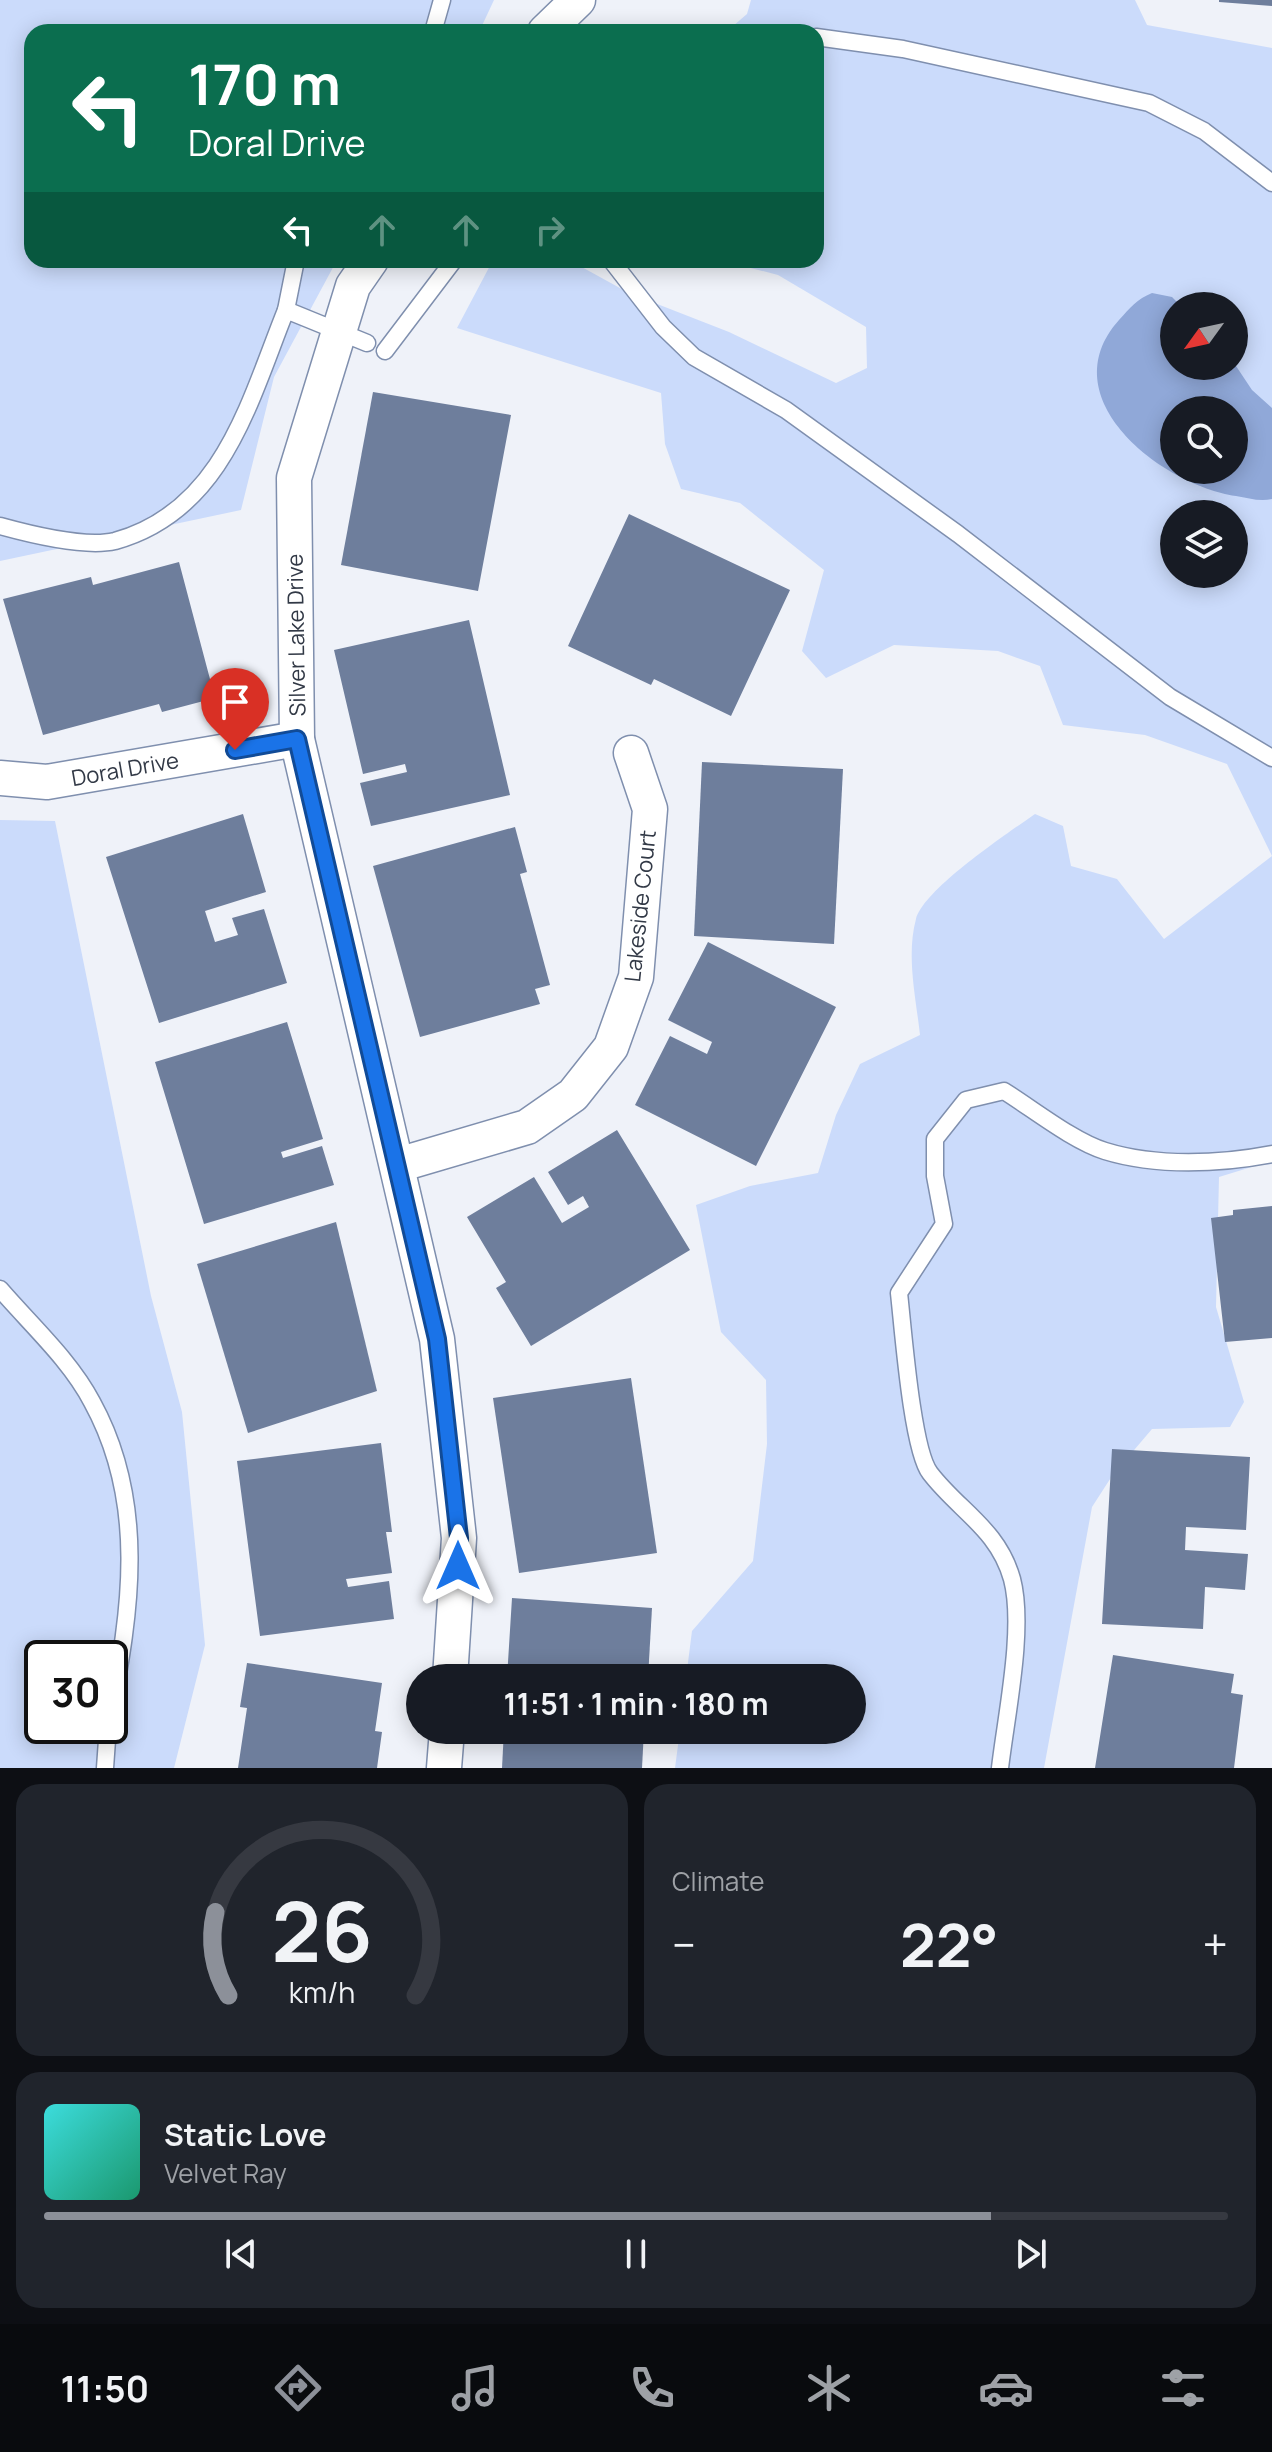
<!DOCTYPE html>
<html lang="en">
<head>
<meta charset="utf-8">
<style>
	body { margin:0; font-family:Manrope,sans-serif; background:#20242c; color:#f1f3f6; height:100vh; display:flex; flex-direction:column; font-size:30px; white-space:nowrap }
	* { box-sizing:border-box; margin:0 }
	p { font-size:26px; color:#9ea1a6 }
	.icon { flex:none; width:44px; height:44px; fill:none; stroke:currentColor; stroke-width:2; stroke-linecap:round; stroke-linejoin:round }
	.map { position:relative; height:1768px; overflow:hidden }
	.panel { display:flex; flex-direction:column; gap:16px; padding:16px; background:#0d0f14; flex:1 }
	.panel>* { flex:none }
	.hud { position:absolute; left:24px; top:24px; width:800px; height:244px; border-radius:24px; box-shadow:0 4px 20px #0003; background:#0b6e4f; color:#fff; overflow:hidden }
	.needle { width:52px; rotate:237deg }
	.fabs { position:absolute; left:1160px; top:292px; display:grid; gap:16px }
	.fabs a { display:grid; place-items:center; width:88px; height:88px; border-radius:50%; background:#171b24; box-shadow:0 4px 20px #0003; font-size:40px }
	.speed { position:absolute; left:24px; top:1640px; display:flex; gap:16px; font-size:40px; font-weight:700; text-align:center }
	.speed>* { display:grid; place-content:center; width:104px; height:104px; border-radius:50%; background:#171b24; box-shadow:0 4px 20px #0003; line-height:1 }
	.speed .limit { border:4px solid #111; border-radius:12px; background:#fff; color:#111 }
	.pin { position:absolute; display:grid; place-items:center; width:68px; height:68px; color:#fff; margin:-82px -34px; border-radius:50% 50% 50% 0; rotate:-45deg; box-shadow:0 0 8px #0007 }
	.pin .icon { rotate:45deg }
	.me { position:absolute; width:88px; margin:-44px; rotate:0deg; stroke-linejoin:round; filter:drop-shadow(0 0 6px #0008) }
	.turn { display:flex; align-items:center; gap:28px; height:168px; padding:0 32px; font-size:36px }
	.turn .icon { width:104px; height:104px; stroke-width:2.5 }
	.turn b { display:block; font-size:56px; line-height:68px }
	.lanes { display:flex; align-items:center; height:76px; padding:0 32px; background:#0003; justify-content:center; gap:40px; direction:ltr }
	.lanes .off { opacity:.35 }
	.big { font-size:60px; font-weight:700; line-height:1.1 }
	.panel .widget { flex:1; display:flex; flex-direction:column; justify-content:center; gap:12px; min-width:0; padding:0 28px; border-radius:24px; background:#20242c }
	.panel .dial { align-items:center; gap:0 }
	.dial svg { height:208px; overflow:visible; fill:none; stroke:#363941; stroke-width:7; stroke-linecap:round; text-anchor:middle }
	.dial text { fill:#f1f3f6; stroke:none }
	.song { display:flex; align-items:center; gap:24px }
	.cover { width:96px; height:96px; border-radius:12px; background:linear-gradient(135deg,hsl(180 70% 55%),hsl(160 70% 35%)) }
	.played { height:8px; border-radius:4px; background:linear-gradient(90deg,#8c9099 80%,#363941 80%) }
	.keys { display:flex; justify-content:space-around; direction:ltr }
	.heat { display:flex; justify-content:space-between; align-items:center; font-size:44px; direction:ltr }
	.panel .tiles { flex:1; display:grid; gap:16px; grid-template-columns:1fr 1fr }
	.widget:last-child { grid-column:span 2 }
	.trip { position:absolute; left:406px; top:1664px; width:460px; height:80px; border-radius:40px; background:#171b24; box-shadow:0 4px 20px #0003; font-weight:700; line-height:80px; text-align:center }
	.tab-bar { display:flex; height:128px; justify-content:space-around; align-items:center; background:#090b0e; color:#9ea1a6 }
	.tab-bar .icon { width:56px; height:56px }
	.tab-bar .on { color:#8c9099 }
	.tab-bar b { font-size:36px; color:#f1f3f6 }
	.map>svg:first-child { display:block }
	.green { fill:#cbdbfb; fill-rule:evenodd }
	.water { fill:#90a8d8; fill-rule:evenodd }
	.building { fill:#6e7e9c }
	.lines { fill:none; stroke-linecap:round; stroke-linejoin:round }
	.service-casing { stroke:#7f8fae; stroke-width:19 }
	.minor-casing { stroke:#7f8fae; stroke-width:37 }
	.service { stroke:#fff; stroke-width:16 }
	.minor { stroke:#fff; stroke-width:34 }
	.route-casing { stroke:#114b97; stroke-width:20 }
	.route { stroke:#1a73e8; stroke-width:14 }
	.labels { text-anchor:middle; stroke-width:8; stroke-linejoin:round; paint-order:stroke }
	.street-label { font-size:22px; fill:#323946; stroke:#fff }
</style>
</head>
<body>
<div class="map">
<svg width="1272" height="1768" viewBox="0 0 1272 1768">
	<rect width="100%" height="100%" fill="#eff2f9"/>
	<!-- green -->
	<g class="green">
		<path d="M0,0h494l-15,32h-447v228h305l-63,117 -33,133 -241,51z"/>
		<path d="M751,0h384l12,25 125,23v1116l-14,1 -39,12 -3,130 28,95 -14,25 -78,2 -40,47 -20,31 -48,261h-369l5,-38h172v-52h-166l6,-47 61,-70 14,-117 -1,-64 -45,-48 -25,-127 54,-19 68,-13 18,-58 24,-51 60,-29c-4,-37 -14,-79 -4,-116 8,-30 92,-86 119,-105l28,12 8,40 46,13 47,60 108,-83 -45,-92 -82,-29 -82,-10 -23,-59 -42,-15 -104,-6 -68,33 -24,-27 22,-81 -84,-67 -59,-14 -16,-45 -4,-51 -204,-65 36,-68h76l60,33 100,39 107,51 31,-15 -1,-41 -88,-52 -58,-15h96v-228h-90l21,-18zM1174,306h60v60h-60zM1174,410h60v60h-60zM1174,514h60v60h-60z"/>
		<path d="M0,820l55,1 96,475 31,116 23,233 -31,123h-174zM42,1658h68v68h-68z"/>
	</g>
	<!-- water -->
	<path class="water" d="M1152,293l20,4 9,9h-7v60h60v-3l18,27 20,18v91c-12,3 -24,-1 -36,-3 -74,-11 -187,-98 -117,-176 11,-12 18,-21 33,-27zM1174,410h60v60h-60z"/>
	<!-- building -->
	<g class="building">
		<path d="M1219,0h53v6l-53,-4z"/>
		<path d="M373,392l138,23 -33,176 -137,-26z"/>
		<path d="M629,514l161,76 -59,126 -77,-37 -3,6 -83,-39z"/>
		<path d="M179,562l36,136 -53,14 -3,-8 -116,31 -40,-136 88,-22 2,8z"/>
		<path d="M469,620l41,175 -139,31 -11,-43 47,-11 -2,-8 -42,10 -29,-124z"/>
		<path d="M702,762l141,7 -9,175 -140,-8z"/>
		<path d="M243,814l23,78 -61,19 10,31 23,-7 -6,-17 32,-9 23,74 -128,40 -53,-166z"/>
		<path d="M515,827l12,45 -7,2 30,111 -15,4 5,15 -120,33 -47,-171z"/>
		<path d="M708,942l128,65 -80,159 -121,-61 35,-69 37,18 5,-12 -44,-22z"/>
		<path d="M287,1022l36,117 -42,13 2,6 39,-12 12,39 -130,39 -49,-162z"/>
		<path d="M617,1130l73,120 -159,96 -35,-58 10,-6 -39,-65 67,-40 28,46 27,-16 -6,-11 -15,9 -20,-33z"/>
		<path d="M1272,1206v132l-47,4 -14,-124 22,-3v-5z"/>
		<path d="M336,1222l41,169 -129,42 -51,-169z"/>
		<path d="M631,1378l26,175 -138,20 -26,-175z"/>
		<path d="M381,1443l11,89h-6l6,41 -46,6 2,8 41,-6 5,38 -134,17 -23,-175z"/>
		<path d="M1112,1449l138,8 -4,73 -60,-3 -1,23 63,4 -3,36 -40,-3 -2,42 -101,-5z"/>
		<path d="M512,1598l140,10 -4,70h-141z"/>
		<path d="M1113,1655l121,19 -3,19 12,2 -9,73h-139z"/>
		<path d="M247,1663l135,20 -7,48 7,1 -5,36h-139l9,-60 -7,-1z"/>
		<path d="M504,1730h140l-2,38h-140z"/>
	</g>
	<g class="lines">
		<!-- service casing -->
		<g class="service-casing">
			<g id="service">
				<path d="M433,32l9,-32"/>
				<path d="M816,37l87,12 246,54 55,28 68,52"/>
				<path d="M611,260l52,67 31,30 92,53 172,124 212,163 102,61"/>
				<path d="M286,310l10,-50"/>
				<path d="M385,351l69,-91"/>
				<path d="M0,526c29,8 85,22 115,15 108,-30 134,-139 171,-231l81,33"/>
				<path d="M0,1289c31,36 70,71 92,113 55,100 39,209 18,314"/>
				<path d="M105,1768l3,-42"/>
				<path d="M1000,1768c6,-52 25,-140 12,-189 -14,-50 -53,-68 -82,-106 -18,-23 -27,-145 -31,-180l45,-69 -9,-48v-37l31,-39 38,-9c29,18 69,50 101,60 52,16 115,13 167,3"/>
			</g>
		</g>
		<!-- minor casing -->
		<g class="minor-casing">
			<g id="minor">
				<path d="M545,32l33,-32"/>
				<path d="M371,260l-18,26 -59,192 3,261 140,600 22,199 -9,140"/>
				<path d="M0,778l47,4 250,-43"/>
				<path d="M398,1165l129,-38 46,-32 38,-48 25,-70 14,-168 -19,-56"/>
				<path d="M444,1768l3,-38"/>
			</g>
		</g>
		<!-- service -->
		<use href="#service" class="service"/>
		<!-- minor -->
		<use href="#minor" class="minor"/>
	</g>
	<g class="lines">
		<!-- route casing -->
		<g class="route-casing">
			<path id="route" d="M235,750l62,-11 140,600 22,199 -1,28"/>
		</g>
		<!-- route -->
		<use href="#route" class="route"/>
	</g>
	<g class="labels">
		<!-- street labels -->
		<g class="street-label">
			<text transform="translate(296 635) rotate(-91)" y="8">Silver Lake Drive</text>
			<text transform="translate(125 769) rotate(-10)" y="8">Doral Drive</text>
			<text transform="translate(640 906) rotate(-84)" y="8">Lakeside Court</text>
		</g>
	</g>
</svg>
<div class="fabs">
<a><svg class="needle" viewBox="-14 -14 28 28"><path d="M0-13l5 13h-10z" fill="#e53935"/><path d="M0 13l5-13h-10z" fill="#9ea1a6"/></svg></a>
<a><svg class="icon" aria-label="search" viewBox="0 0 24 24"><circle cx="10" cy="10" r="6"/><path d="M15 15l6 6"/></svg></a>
<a><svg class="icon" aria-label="layers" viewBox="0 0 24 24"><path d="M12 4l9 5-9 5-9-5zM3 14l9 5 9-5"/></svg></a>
</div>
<div class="speed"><div class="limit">30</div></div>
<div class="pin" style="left:235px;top:750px;background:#d93025"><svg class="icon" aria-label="arrive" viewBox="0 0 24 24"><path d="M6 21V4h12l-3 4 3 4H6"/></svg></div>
<svg class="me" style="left:458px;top:1566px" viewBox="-20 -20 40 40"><path d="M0-17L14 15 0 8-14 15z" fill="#1a73e8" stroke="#fff" stroke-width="4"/></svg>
<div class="trip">11:51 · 1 min · 180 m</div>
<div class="hud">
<div class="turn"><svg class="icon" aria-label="left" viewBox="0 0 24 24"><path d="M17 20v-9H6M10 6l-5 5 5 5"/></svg><div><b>170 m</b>Doral Drive</div></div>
<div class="lanes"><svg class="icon" aria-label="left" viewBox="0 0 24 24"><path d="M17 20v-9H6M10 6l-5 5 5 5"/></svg><svg class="icon off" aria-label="ahead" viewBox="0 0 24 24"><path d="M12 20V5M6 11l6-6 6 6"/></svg><svg class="icon off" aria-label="ahead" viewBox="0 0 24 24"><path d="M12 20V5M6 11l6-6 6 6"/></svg><svg class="icon off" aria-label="right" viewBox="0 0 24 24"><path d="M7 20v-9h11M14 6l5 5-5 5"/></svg></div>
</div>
</div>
<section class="panel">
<div class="tiles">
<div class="widget dial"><svg viewBox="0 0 100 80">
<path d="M14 69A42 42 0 1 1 86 69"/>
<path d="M14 69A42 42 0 0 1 9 37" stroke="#8c9099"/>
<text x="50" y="56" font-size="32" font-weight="700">26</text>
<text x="50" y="72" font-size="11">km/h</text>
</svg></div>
<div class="widget"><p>Climate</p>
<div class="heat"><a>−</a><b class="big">22°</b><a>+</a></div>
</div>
<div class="widget">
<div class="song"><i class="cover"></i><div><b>Static Love</b><p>Velvet Ray</p></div></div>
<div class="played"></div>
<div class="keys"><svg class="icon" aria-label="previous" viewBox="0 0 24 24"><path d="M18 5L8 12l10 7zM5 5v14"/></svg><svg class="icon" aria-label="pause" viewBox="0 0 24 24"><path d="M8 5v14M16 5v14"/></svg><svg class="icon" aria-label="next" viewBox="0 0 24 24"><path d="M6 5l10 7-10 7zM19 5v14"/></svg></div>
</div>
</div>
</section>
<nav class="tab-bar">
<b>11:50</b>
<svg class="icon on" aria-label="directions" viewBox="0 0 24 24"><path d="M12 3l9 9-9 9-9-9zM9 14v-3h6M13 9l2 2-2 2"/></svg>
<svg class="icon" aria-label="music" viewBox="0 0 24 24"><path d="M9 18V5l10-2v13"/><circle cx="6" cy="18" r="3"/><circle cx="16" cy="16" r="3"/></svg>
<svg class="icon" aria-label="phone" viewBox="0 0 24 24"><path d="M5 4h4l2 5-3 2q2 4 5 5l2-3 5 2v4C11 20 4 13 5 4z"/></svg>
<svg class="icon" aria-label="climate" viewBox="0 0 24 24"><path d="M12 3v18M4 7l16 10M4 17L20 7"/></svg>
<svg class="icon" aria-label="car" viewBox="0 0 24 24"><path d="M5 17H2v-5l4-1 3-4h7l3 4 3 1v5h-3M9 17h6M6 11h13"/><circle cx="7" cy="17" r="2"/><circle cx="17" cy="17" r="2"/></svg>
<svg class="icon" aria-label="filters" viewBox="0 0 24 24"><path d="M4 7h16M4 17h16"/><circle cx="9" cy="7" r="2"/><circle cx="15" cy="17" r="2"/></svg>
</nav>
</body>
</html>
